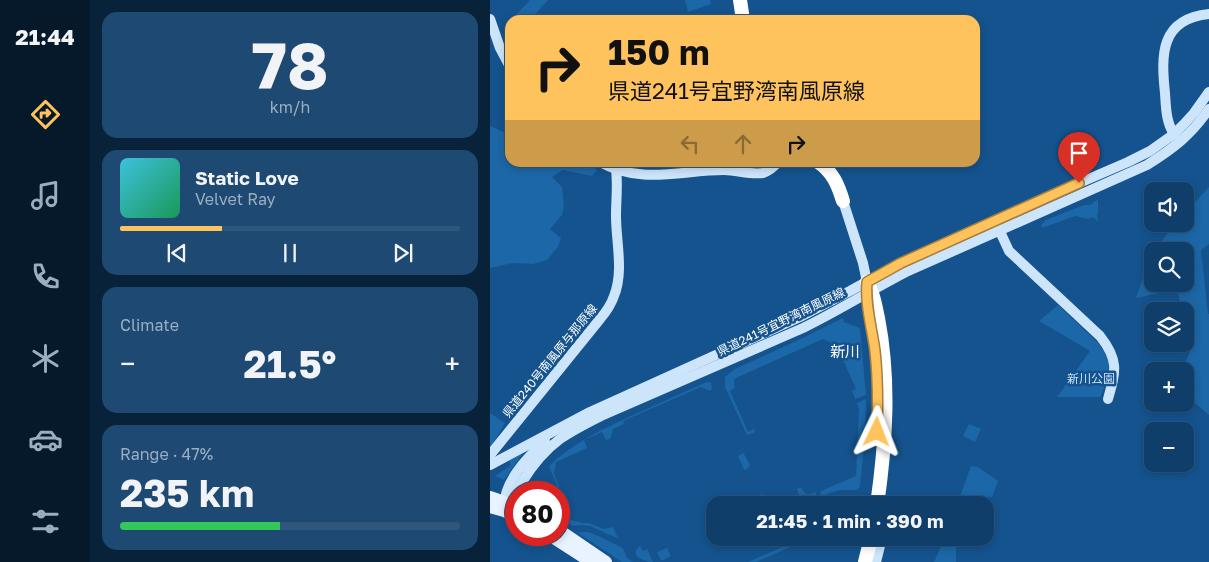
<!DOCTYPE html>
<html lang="en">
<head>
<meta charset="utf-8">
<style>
	body { margin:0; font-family:"Golos Text","Noto Sans JP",sans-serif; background:#1d4972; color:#f1f3f6; height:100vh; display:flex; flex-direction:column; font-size:19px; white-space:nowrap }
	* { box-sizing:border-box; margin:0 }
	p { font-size:16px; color:#9baec1 }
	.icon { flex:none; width:28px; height:28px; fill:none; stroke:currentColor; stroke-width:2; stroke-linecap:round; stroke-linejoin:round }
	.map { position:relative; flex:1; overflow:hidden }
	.sheet { display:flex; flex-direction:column; gap:12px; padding:12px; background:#08223a; width:400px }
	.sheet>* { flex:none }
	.guide { position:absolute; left:15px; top:15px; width:475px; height:152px; border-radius:15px; box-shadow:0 2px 8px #0003,0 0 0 1px #2f577e; background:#ffc35e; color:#111; overflow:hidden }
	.fabs { position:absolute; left:654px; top:182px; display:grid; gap:10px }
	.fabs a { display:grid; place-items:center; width:50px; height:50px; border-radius:10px; background:#0f3e6a; box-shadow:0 2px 8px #0003,0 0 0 1px #2f577e; font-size:25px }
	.speed { position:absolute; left:15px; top:481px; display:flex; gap:10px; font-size:25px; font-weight:700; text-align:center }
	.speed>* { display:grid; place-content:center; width:65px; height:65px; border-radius:50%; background:#0f3e6a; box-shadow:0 2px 8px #0003,0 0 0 1px #2f577e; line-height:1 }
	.speed .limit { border:8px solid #d22; background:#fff; color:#111 }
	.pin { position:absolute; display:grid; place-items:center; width:42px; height:42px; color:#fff; margin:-51px -21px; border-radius:50% 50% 50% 0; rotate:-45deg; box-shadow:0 0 5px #0007 }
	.pin .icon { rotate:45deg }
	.me { position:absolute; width:55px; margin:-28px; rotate:2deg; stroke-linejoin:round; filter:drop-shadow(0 0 4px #0008) }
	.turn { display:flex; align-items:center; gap:18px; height:105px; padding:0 20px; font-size:22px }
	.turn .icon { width:65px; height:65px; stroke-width:2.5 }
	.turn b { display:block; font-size:35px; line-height:42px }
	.lanes { display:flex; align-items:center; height:48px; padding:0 20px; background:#0003; justify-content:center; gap:25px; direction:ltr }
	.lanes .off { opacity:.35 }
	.big { font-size:38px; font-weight:700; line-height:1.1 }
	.sheet .card { flex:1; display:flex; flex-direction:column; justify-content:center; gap:8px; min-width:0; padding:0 18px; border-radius:15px; background:#1d4972 }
	.sheet .dial { align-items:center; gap:0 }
	.dial b { font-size:65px; line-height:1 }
	.song { display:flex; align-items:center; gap:15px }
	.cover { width:60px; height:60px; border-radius:8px; background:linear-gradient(135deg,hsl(190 70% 55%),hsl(150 70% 35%)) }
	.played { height:5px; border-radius:2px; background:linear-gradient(90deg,#ffc35e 30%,#2f577e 30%) }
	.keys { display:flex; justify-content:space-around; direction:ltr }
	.heat { display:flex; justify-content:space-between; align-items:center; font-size:28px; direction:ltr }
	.charge { height:8px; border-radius:4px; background:linear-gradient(90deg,#34c759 47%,#2f577e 0) }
	.trip { position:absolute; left:216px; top:496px; width:288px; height:50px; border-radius:15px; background:#0f3e6a; box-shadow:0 2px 8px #0003,0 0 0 1px #2f577e; font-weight:700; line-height:50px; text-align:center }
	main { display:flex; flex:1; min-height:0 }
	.tab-bar { display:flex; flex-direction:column; width:90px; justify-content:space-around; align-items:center; background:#06192a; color:#9baec1 }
	.tab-bar .icon { width:35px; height:35px }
	.tab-bar .active { color:#ffc35e }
	.tab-bar b { font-size:22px; color:#f1f3f6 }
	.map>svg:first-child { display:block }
	.green { fill:#1c67a7 }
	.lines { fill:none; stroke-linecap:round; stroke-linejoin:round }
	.secondary { stroke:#cde5fb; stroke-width:10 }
	.primary { stroke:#e8f3ff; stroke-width:12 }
	.highway { stroke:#fff; stroke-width:14 }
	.route-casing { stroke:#a67f3d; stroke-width:12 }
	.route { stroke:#ffc35e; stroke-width:9 }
	.labels { text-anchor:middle; stroke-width:5; stroke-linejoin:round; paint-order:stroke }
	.street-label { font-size:12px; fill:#fff; stroke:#14538e }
	.park-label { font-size:12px; fill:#c5e2fc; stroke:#14538e }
	.quarter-label { font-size:15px; fill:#fff; stroke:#14538e }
</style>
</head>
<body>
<main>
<nav class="tab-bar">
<b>21:44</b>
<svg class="icon active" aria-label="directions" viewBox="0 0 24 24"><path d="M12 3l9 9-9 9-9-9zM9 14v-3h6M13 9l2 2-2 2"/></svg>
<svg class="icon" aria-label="music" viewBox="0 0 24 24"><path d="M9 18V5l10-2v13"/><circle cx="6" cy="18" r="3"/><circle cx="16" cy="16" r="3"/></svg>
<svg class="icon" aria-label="phone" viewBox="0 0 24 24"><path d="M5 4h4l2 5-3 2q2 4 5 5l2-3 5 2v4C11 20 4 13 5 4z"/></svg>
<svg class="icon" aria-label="climate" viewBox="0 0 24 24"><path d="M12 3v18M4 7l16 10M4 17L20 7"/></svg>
<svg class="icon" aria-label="car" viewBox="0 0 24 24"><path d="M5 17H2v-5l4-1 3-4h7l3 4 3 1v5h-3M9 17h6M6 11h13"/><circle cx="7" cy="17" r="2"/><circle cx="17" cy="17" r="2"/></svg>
<svg class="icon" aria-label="filters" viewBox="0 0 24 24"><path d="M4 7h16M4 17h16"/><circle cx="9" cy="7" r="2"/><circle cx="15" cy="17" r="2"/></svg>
</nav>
<section class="sheet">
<div class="card dial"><b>78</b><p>km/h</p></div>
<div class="card">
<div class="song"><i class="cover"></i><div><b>Static Love</b><p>Velvet Ray</p></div></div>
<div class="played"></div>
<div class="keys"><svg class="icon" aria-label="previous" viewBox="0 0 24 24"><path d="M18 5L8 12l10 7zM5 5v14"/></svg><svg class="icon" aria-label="pause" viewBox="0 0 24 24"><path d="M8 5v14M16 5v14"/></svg><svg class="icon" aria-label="next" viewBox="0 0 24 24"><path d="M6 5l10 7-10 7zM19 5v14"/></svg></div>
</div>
<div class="card"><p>Climate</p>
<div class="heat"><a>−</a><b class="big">21.5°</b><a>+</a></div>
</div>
<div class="card"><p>Range · 47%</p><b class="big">235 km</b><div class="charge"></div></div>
</section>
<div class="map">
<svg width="719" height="562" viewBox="0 0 719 562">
	<rect width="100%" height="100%" fill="#14538e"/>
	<!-- green -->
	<g class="green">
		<path d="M40,0h18l-18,20h-15l-2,-2z"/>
		<path d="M195,0h25l1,4 -23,8z"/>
		<path d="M0,126l20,9v27l77,1 10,7 -5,6 -29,-6 -11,7 10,10 2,19 -2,9 -12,14 11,9 -3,9 -11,13 -14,4 -21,-1 -22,5z"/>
		<path d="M719,187v57l-8,6 7,64h1v101l-24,-21v-23h-4l9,-19 -5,-24v-17h-3l-5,-22 -41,9 14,-41 2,-4v31h33v-33h-31l21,-27h10v-11z"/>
		<path d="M608,200v13l-1,1 1,8 -5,-5 -5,2 -13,-3 -30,11h-4l1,-3 4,-4 38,-15h6l4,-3z"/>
		<path d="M568,305l39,37 7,9 4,10 1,13 -4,12 -5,11h-43l33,-46 -51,-30z"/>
		<path d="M353,318l1,4 16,6 6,67 -11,4 -3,-8 4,-2 -20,-45 -5,1 -1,-3 -7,-3 -85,38 -4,3v4l1,4 -5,3 18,41 6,-3 1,2 -2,2 -6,2 -22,-48v-10l10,-8 72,-33z"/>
		<path d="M217,382l4,1 1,6 -2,2 -9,-4 -78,34 1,3 -11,5 -3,10 -4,1 -4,-8 -18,8 3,8 -31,14 -2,12 6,15 -7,3h-8l12,-7 -8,-19c26,-25 58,-39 91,-54 22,-10 44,-20 67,-30z"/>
		<path d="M376,399l-1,40 -5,46 -1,3 -3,2h-17l-17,6 -2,-3 1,-2 35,-15 3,-67 -2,-6z"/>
		<path d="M0,413l15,10 -15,26z"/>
		<path d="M479,424l12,5 -6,13 -12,-6z"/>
		<path d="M33,453l-19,27 -9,-4 16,-11 -3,-6z"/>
		<path d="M253,453l1,1 6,11 -2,3 -4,2 -6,-14z"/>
		<path d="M481,466l7,1 20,14 -6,16 -20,1 -4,7h-11z"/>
		<path d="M310,487c7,7 4,10 15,5l3,6 -13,6 -3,-1 -5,-13v-1z"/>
		<path d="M272,494l4,3 4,8h-7l-6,-2 -3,-6z"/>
		<path d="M69,507l4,9 3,-1 2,4 14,4h6l16,6 9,-2 5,11h-1l-27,-12 -7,-1 -10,1 -14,-8z"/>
		<path d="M91,532h7l6,2 29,14 4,10 6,4h-11l-44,-29z"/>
		<path d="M313,538h8l-55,24h-8z"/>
		<path d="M455,538h16l-5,9v15h-22z"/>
		<path d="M150,546l3,5 4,-2 6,13c-9,0 -25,-7 -13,-16z"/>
		<path d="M177,548l4,8 -10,5 -4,-9z"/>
	</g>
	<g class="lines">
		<!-- secondary -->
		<g class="secondary">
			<path d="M0,19l10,29 10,19"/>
			<path d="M684,134c-8,-12 -8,-26 -9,-41 -4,-38 -5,-74 44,-79"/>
			<path d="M110,162c40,23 82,8 124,8 13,0 26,5 39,3 6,-2 11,-6 15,-11"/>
			<path d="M353,201l20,62 4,19"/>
			<path d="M507,225l12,26 91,85c19,24 16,35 8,63"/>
			<path d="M0,455l110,-136c6,-7 11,-14 14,-23 10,-25 2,-54 2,-80 0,-16 2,-31 0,-46"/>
			<path d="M0,465l100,-53 210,-95 50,-26 51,-28 162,-73 65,-28 22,-11 24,-17 10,-10 10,-11 15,-21"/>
			<path d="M380,500l16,5"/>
			<path d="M14,507c0,-26 23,-49 41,-66"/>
			<path d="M16,509c7,-8 10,-18 16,-27 10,-16 23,-32 38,-43 13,-9 27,-16 41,-23l202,-88c35,-17 68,-38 103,-56l241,-107c27,-17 44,-30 62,-56"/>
			<path d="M386,562l6,-24"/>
		</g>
		<!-- primary -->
		<g class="primary">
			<path d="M0,497l26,9"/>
			<path d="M0,507l14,4 12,6"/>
			<path d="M69,530l47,32"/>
			<path d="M59,535l42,27"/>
		</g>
		<!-- highway -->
		<g class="highway">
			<path d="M250,0l3,20"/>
			<path d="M328,162c15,10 20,23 25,39"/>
			<path d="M377,282c7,11 8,23 11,36 12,62 8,125 -1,187"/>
			<path d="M375,562l6,-24"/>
		</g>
	</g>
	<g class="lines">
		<!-- route casing -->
		<g class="route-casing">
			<path id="route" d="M387,432c1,-27 1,-54 -2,-81 -3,-23 -10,-46 -8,-69l34,-19 178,-80"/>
		</g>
		<!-- route -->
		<use href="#route" class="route"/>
	</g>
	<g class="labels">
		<!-- street labels -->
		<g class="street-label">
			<text transform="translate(291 322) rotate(-26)" y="4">県道241号宜野湾南風原線</text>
			<text transform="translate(60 361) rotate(-51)" y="4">県道240号南風原与那原線</text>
		</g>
		<!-- park labels -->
		<g class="park-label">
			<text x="601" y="383">新川公園</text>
		</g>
		<!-- quarter labels -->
		<g class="quarter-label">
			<text x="355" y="357">新川</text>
		</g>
	</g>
</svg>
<div class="fabs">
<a><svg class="icon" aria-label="sound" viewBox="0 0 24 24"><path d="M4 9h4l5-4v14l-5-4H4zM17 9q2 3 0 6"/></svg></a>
<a><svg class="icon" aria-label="search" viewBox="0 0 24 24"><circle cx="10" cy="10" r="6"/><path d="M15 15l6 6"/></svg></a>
<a><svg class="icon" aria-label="layers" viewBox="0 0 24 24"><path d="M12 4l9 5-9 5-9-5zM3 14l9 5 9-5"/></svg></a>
<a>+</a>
<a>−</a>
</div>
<div class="speed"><div class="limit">80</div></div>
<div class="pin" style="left:589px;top:183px;background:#d93025"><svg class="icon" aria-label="arrive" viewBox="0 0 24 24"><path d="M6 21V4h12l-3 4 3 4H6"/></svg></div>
<svg class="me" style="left:387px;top:432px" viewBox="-20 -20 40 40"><path d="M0-17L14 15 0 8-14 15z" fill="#ffc35e" stroke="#fff" stroke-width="4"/></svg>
<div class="trip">21:45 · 1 min · 390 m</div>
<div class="guide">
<div class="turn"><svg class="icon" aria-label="right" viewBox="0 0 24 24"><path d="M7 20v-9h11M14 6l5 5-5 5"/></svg><div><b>150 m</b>県道241号宜野湾南風原線</div></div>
<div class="lanes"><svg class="icon off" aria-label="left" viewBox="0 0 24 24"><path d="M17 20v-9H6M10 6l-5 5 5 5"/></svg><svg class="icon off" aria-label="ahead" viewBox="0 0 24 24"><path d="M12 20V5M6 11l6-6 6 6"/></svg><svg class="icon" aria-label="right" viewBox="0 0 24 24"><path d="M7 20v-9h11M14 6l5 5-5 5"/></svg></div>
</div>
</div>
</main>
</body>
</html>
